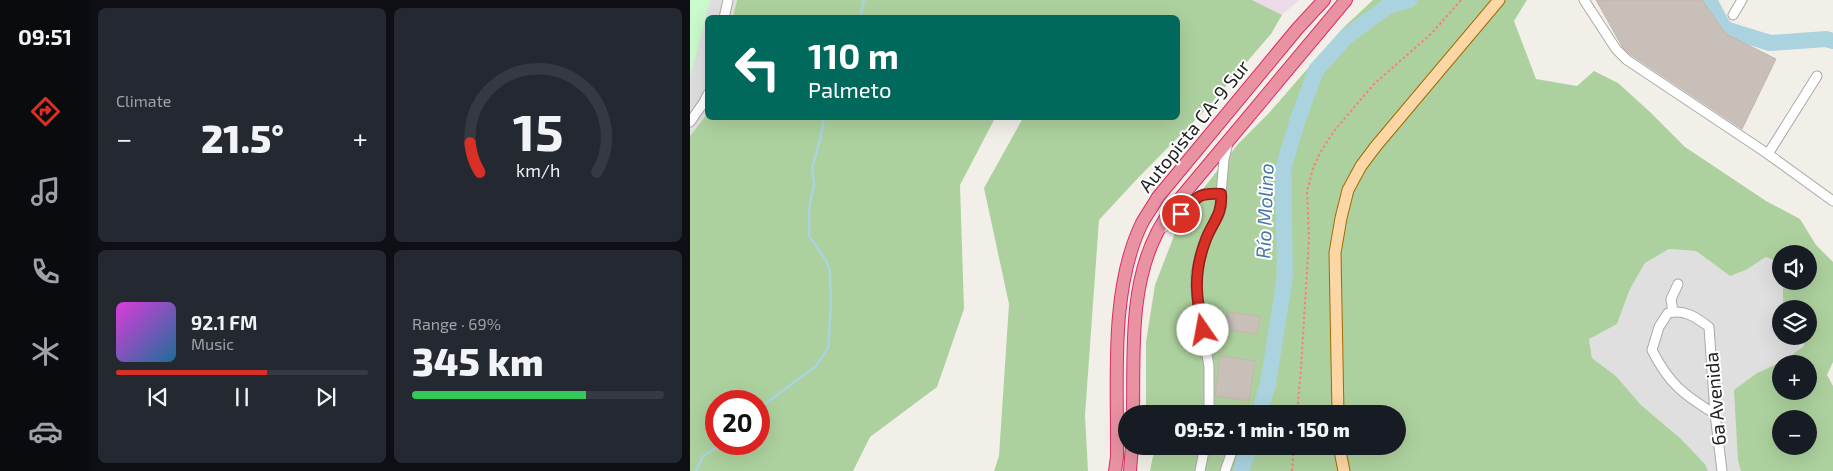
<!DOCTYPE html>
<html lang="en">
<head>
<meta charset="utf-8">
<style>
	body { margin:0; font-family:"Exo 2",sans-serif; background:#242831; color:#f1f3f6; height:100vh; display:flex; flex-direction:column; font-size:19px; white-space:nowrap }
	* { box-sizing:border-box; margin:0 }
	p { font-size:16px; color:#9ea1a6 }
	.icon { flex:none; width:28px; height:28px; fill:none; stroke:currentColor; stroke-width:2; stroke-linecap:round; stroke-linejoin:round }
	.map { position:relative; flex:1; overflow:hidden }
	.drawer { display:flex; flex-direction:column; gap:8px; padding:8px; background:#0d0f14; width:600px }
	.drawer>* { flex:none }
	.banner { position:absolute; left:15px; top:15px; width:475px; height:105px; border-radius:8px; box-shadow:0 5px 20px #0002; background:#00695c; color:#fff; overflow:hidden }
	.fabs { position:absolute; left:1082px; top:245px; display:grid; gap:10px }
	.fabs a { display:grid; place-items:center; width:45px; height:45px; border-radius:50%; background:#171b24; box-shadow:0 5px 20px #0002; font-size:25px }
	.speed { position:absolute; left:15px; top:390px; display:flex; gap:10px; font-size:25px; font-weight:700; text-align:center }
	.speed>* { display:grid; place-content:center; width:65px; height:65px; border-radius:50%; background:#171b24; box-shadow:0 5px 20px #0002; line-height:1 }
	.speed .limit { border:8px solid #d22; background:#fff; color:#111 }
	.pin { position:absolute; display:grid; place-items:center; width:42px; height:42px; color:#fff; margin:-21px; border:2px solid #fff; border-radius:50%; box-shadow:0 1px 5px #0007 }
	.me { position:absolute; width:55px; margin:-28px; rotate:348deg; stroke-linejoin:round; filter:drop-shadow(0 0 4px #0008) }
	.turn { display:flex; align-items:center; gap:18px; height:105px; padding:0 20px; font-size:22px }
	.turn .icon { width:65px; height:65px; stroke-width:2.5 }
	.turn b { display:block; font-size:35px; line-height:42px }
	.big { font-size:38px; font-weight:800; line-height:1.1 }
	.drawer .tile { flex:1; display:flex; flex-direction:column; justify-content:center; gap:8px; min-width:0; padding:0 18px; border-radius:8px; background:#242831 }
	.drawer .dial { align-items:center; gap:0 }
	.dial svg { height:130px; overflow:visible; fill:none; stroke:#363941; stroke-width:7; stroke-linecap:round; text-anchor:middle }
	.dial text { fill:#f1f3f6; stroke:none }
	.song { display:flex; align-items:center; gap:15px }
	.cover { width:60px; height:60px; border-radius:8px; background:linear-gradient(135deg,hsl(300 70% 55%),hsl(200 70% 35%)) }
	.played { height:5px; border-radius:2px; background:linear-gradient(90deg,#d93025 60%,#363941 60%) }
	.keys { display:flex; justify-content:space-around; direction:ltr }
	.heat { display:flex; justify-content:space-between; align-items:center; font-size:28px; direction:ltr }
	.charge { height:8px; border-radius:4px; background:linear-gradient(90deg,#34c759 69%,#363941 0) }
	.drawer .tiles { flex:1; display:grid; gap:8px; grid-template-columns:repeat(2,1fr) }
	.trip { position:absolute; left:428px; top:405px; width:288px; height:50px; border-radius:25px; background:#171b24; box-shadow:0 5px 20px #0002; font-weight:800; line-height:50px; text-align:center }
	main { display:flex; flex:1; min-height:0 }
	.menu { display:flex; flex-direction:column; width:90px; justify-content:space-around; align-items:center; background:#090b0e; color:#9ea1a6 }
	.menu .icon { width:35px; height:35px }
	.menu .current { color:#d93025 }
	.menu b { font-size:22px; color:#f1f3f6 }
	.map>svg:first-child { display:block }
	.residential { fill:#e0dfdf }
	.industrial { fill:#ebdbe8 }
	.forest { fill:#add19e; fill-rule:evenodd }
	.park { fill:#c8facc }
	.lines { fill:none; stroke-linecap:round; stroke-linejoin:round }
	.stream { stroke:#aad3df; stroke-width:2.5 }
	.river { stroke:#aad3df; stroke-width:16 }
	.building { fill:#c7bfb8; stroke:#c4b6ab }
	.minor-casing { stroke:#a9a9a9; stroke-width:11 }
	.major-casing { stroke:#a06b00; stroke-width:13 }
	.highway-casing { stroke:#dc2a67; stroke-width:14 }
	.path { stroke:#fa8072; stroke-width:2; stroke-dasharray:2.5 2.5; stroke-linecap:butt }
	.minor { stroke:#fff; stroke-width:9 }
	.major { stroke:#fcd6a4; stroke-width:11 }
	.highway { stroke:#e892a2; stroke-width:12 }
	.route-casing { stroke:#8d1f18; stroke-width:12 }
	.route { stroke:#d93025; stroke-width:9 }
	.labels { text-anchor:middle; stroke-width:4; stroke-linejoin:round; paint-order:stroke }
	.street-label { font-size:19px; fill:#222; stroke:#fff }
	.water-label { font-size:20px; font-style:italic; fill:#4a7aab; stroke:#fff }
</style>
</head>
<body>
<main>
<nav class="menu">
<b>09:51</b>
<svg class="icon current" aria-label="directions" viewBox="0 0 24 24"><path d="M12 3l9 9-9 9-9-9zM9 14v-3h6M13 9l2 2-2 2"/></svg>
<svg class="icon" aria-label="music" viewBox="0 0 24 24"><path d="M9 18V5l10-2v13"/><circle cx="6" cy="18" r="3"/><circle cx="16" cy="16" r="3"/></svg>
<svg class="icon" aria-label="phone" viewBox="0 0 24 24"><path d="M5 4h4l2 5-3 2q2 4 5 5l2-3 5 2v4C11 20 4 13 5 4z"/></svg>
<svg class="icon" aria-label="climate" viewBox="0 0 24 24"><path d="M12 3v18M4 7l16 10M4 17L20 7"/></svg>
<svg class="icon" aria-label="car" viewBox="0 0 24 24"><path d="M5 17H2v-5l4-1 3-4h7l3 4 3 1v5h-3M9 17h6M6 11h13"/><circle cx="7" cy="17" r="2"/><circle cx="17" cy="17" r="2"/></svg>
</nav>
<section class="drawer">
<div class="tiles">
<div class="tile"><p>Climate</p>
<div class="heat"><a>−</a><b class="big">21.5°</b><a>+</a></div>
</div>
<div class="tile dial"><svg viewBox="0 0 100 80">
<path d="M14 69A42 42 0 1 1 86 69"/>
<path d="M14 69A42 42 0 0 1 8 51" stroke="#d93025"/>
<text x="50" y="56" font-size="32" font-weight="700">15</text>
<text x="50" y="72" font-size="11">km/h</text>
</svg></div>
<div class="tile">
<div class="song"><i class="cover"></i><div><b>92.1 FM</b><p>Music</p></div></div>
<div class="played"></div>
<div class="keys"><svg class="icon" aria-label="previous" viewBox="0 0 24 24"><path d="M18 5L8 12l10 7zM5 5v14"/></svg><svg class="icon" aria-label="pause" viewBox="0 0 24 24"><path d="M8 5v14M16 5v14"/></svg><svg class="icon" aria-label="next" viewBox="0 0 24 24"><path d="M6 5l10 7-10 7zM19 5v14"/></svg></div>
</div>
<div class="tile"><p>Range · 69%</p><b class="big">345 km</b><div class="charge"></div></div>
</div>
</section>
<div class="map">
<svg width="1143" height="471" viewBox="0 0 1143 471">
	<rect width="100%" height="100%" fill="#f2efe9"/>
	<!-- residential -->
	<g class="residential">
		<path d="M0,0h47l-4,17 -25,1 -1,96 -17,22z"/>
		<path d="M979,249l27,2 34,25 16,-6 20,-13 11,4 6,27v17l4,4h-6v27h23v10l-21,15 -26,12 -19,88 3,10h-33l-3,-7 -25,-26 -39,-33 -25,-29 -24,-18 -3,-20 28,-14 13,-35 15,-26z"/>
	</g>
	<!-- industrial -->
	<path class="industrial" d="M562,0h47l-17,15z"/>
	<!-- forest -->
	<g class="forest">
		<path d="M47,0h515l30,15 -11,19 -65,75 -69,70 -38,41 -14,195 3,56h-94l5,-15 10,-152 -25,-116 39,-70h155v-100l-445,-1z"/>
		<path d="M683,0h154l-13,21 22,58 41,7 17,-15 24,12 32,29 35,35 81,54 34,18 16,26 17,17v100l-6,13 6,11v85h-92l-3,-10 -4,-71 23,-17 26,-12 21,-15v-10h5v-27h-22l-4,-4v-17l-7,-27 -10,-4 -20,13 -16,6 -34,-25 -27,-2 -24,14 -15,26 -13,35 -28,15 3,19 24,18 25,29 39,33 25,26 3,7h-558l5,-25h241v-32h-249l-1,-8v-64l9,-57 22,-57 29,-43 32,-41 30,-30 75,-86zM1091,254h28v27h-28zM1091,364h28v27h-28zM1091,419h28v27h-28z"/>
		<path d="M17,114l1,4h287l-35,67 4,124 -27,78 -67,50 -17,34h-163v-335zM26,401h43v43h-43z"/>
	</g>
	<!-- park -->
	<path class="park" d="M0,0h20l-20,78z"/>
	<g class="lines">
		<!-- stream -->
		<g class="stream">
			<path d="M170,18l4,-18"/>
			<path d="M69,423l3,-17 54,-40 12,-18 3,-40 -1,-37 -4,-11 -17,-24v-26l5,-27 -2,-15 8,-28 4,-22"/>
			<path d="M6,471l7,-15 20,-12"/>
		</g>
		<!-- river -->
		<g class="river">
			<path d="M1019,0l14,26 5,4 42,13 56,-4 7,2"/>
			<path d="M569,414l9,-30 17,-108 -2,-107 14,-47 19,-52 31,-34 41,-30 21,-6"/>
			<path d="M551,471l8,-25"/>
		</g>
	</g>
	<!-- building -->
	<g class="building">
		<path d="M906,0h106l24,34 50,25 -34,70 -111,-74 -8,-7z"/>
		<path d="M538,312l32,4 -3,18 -31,-4z"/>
		<path d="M530,356l35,5 -6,40 -34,-5z"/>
	</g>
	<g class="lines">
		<!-- minor casing -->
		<g class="minor-casing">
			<g id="minor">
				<path d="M894,0l32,49 11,11 141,94 65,47"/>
				<path d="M1043,15l9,-15"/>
				<path d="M34,18l4,-18"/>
				<path d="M0,122l14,-20 4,-8"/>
				<path d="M1078,154l49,-78"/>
				<path d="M531,195l3,-36 4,-16"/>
				<path d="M471,229l12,-8 25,-24 8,-4 15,2 1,9 -2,9 -16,30 -8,30v20l13,73v48"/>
				<path d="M983,312l-2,-13 7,-15"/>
				<path d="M1025,414c-31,-19 -46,-30 -63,-64l7,-23 9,-14c16,-4 28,4 41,14l6,87 7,57"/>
				<path d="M510,471l5,-25"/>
				<path d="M535,471l9,-25"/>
			</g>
		</g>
		<!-- major casing -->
		<g class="major-casing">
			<g id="major">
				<path d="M648,414l-3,-161 6,-35 7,-28 13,-24 15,-20 123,-146"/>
				<path d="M649,446l5,25"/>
			</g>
		</g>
		<!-- highway casing -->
		<g class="highway-casing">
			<g id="highway">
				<path d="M443,414c1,-60 -4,-127 24,-181 4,-9 11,-18 16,-26l173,-207"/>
				<path d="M425,471l2,-14c1,-73 -8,-167 25,-234 5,-9 11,-17 16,-26l140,-169 26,-28"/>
				<path d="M440,471l2,-25"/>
			</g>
		</g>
		<!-- path -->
		<g class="path">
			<path d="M607,414l4,-45 8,-131 -2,-46 6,-24 7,-15 14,-22 40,-47 58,-51 29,-33"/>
			<path d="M602,471l2,-25"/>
		</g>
		<!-- minor -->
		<use href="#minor" class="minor"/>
		<!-- major -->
		<use href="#major" class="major"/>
		<!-- highway -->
		<use href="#highway" class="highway"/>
	</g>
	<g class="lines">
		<!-- route casing -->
		<g class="route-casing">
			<path id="route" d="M491,214c15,-16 17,-22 40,-20 2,22 -10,29 -16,48 -12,32 -9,56 -2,88"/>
		</g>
		<!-- route -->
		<use href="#route" class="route"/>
	</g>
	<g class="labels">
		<!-- street labels -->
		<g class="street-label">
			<text transform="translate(504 126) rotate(-51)" y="7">Autopista CA-9 Sur</text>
			<text transform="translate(1025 399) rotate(-95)" y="7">6a Avenida</text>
		</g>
		<!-- water labels -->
		<g class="water-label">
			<text transform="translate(575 211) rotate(-88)" y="7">Río Molino</text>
		</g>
	</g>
</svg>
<div class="fabs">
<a><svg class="icon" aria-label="sound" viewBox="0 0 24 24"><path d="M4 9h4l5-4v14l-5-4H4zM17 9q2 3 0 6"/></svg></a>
<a><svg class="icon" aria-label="layers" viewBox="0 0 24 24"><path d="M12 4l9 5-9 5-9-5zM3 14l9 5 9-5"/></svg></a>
<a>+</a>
<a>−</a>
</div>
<div class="speed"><div class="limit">20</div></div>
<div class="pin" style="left:491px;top:214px;background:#d93025"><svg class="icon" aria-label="arrive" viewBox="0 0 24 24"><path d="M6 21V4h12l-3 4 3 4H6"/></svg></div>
<svg class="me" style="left:513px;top:330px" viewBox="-20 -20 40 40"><circle r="19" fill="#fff"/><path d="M0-13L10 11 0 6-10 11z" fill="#d93025"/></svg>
<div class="trip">09:52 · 1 min · 150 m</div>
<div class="banner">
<div class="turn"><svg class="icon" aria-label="left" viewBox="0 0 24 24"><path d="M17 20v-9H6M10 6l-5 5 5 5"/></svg><div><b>110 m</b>Palmeto</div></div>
</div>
</div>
</main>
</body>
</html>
